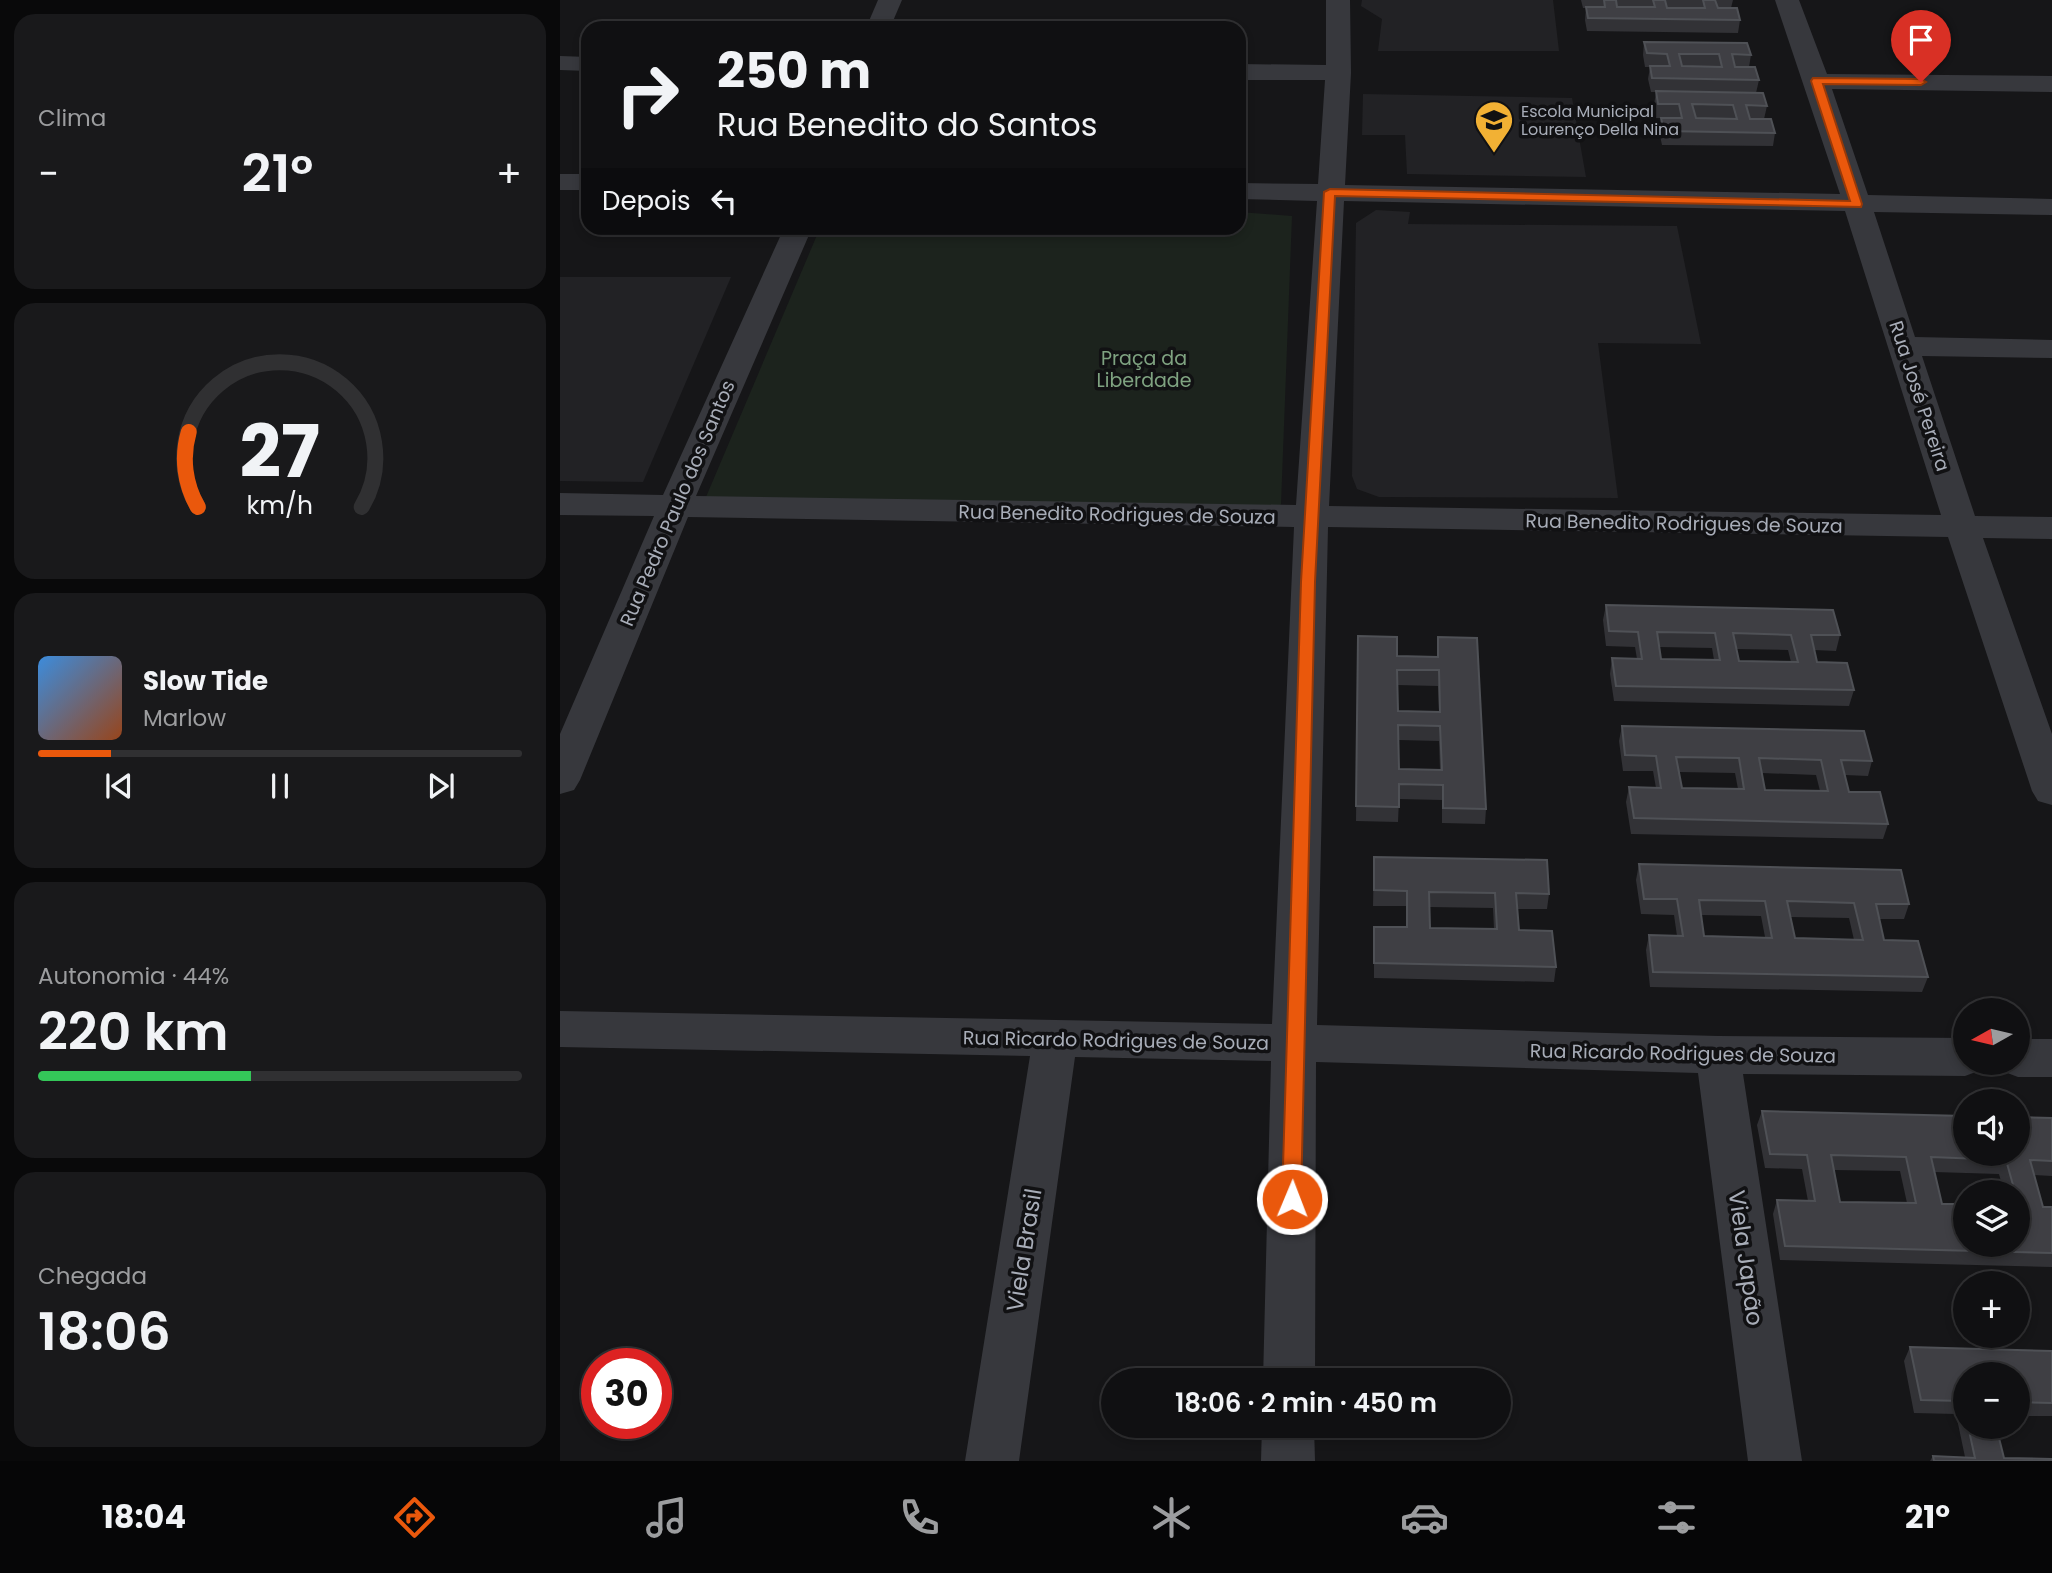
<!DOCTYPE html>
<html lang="pt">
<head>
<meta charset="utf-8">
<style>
	body { margin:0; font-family:Poppins,sans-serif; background:#19191b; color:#f1f3f6; height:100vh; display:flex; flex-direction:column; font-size:26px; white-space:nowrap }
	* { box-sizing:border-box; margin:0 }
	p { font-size:23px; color:#9c9d9f }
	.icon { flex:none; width:38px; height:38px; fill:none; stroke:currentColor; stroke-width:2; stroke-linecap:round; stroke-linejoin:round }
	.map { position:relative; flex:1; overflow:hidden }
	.sheet { display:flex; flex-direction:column; gap:14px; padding:14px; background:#09090a; width:560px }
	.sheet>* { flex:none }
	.top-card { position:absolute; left:21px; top:21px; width:665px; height:214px; border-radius:21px; box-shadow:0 4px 10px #0003,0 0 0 2px #303032; background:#101012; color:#f1f3f6; overflow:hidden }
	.needle { width:46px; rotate:262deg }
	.tools { position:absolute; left:1393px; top:998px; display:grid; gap:14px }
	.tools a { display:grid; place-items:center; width:77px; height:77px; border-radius:50%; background:#101012; box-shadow:0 4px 10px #0003,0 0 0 2px #303032; font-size:35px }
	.speed { position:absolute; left:21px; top:1348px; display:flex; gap:14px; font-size:35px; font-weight:700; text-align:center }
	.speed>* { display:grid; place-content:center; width:91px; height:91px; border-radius:50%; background:#101012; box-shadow:0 4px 10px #0003,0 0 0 2px #303032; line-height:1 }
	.speed .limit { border:10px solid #d22; background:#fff; color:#111 }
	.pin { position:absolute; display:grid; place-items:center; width:60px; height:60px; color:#fff; margin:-72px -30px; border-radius:50% 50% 50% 0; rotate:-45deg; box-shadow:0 0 7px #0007 }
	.pin .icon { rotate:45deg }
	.me { position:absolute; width:77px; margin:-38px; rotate:1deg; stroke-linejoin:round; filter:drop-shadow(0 0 5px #0008) }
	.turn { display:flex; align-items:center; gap:24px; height:147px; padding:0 21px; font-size:32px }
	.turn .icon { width:91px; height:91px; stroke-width:2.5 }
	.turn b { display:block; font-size:49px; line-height:60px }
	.then { display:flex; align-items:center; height:66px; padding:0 21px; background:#0003; gap:14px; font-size:26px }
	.big { font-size:52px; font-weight:600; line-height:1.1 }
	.sheet .card { flex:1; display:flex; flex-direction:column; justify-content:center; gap:10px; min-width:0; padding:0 24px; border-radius:21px; background:#19191b }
	.sheet .dial { align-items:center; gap:0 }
	.dial svg { height:182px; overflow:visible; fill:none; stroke:#303032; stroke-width:7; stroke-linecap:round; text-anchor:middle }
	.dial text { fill:#f1f3f6; stroke:none }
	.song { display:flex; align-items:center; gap:21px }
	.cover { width:84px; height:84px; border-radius:10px; background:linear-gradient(135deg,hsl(210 70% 55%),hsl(20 70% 35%)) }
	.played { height:7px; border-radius:4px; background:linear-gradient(90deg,#ea580c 15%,#303032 15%) }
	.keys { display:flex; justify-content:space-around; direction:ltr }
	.heat { display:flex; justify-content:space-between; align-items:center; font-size:38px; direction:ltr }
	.charge { height:10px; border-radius:5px; background:linear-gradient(90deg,#34c759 44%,#303032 0) }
	.trip { position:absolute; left:541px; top:1368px; width:410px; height:70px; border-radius:35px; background:#101012; box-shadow:0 4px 10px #0003,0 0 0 2px #303032; font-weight:600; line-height:70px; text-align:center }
	.tabs { display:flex; height:112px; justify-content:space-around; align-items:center; background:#060607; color:#9c9d9f }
	.tabs .icon { width:49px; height:49px }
	.tabs .active { color:#ea580c }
	.tabs b { font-size:32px; color:#f1f3f6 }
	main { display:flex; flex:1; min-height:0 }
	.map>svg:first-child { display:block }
	.built { fill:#222225 }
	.green { fill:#1c231d }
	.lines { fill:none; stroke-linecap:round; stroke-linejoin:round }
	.minor { fill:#37383d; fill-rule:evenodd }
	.wall { fill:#323236; fill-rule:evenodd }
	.building { fill:#3f3f44; stroke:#4f5156; stroke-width:2; fill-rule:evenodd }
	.route { fill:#ea580c; stroke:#983908; stroke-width:2 }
	.labels { text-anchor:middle; stroke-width:7; stroke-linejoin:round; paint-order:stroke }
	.far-poi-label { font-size:16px; fill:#a8adb8; stroke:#111113; text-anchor:start }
	.park-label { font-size:19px; fill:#7fa381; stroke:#111113 }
	.street-label { font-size:19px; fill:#a8adb8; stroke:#111113 }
	.near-street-label { font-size:23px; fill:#a8adb8; stroke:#111113 }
</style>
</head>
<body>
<main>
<section class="sheet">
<div class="card"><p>Clima</p>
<div class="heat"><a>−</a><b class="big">21°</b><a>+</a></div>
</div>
<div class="card dial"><svg viewBox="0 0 100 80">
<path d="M14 69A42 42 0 1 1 86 69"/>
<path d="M14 69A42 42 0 0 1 10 36" stroke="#ea580c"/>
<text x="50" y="56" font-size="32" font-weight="700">27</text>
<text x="50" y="72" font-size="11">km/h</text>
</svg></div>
<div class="card">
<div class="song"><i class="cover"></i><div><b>Slow Tide</b><p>Marlow</p></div></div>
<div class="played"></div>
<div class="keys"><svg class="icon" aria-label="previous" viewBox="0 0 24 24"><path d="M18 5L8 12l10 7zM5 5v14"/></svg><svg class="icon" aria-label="pause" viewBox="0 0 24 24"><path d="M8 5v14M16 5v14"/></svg><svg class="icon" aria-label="next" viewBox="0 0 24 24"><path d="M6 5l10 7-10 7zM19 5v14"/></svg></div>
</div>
<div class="card"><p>Autonomia · 44%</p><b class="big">220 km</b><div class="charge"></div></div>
<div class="card"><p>Chegada</p><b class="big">18:06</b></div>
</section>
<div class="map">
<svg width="1492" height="1461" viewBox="0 0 1492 1461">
	<rect width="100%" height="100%" fill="#161618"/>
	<!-- built -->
	<g class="built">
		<path d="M802,0h191l6,51h-181l4,-32 -21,-13z"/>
		<path d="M803,94l209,4 14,79 -179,-3 -2,-39h-43z"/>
		<path d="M816,210l34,2 -2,12 269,2 24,118 -103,-1 20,155 -239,-1 -22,-8 -5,-13 4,-253z"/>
		<path d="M0,277h171l-88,205 -83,-1z"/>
	</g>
	<!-- green -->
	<path class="green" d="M679,212l53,4 -11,288 -6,8 -569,-15 114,-269h419z"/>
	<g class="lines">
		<!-- minor -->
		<g class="minor">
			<path d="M318,0h24l-12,28h-24z"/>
			<path d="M766,0h24l1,73 -6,112 495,9 -65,-194h24l28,74 225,2v16l-220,-3 36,106 184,4v16l-178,-3 41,125 137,3v18l-130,-2 53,160 77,1v22l-69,-1 69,196v71l-14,-4 -6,-10 -84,-254 -620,-10 -11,498 401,11 247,2v24h20l-4,8 -16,6 -222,-2 59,387h-54l-50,-388 -382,-11 -1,319h-52l8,-320 -196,-4 -56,404h-54l65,-405 -470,-9v-36l712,13 22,-497 -606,-10 -108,263 -6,10 -14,4v-60l94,-218 -94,-1v-22l103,2 121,-267h28l-116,268 600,9 21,-304 -78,-2v-16l79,1 7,-104h-86v-16l87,1zM784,201l501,10 96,304 -612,-9z"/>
			<path d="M0,56l28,1v14l-28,-1z"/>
			<rect x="0" y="174" width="28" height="16"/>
			<path d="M1458,1039h34v38h-34l-16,-6 -4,-9h20z"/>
			<path d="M702,1426h52l1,35h-54z"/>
		</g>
	</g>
	<!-- wall -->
	<g class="wall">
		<path d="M1021,0h152l-2,8 9,12 -2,13 -151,-2 -2,-11 1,-12h-3z"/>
		<path d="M1084,42l107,13 -2,12 10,13 -3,13 11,13 -3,13 11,14 -2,13 -111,-1 -3,-14 2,-13h-5l-2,-13 2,-13h-5l-3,-13 2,-12h-5l-2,-12z"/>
		<path d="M1046,605l234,30 -4,16 -22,-1 3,12 37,28 -5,16 -235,-5 -4,-27 2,-16 25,1 -2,-12 -29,-1 -3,-26zM1099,647l53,1 2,12 -53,-1zM1176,649l52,1 3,12 -52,-1z"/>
		<path d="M798,636l39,20 40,1 1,-20 48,172 -1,15 -43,-1v-23l-43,-1 -1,23 -42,-1zM837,685l41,1 1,26 -41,-1zM839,740l40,1 1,29 -41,-1z"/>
		<path d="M1062,726l250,35 -4,15 -23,-1 4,17 39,32 -5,15 -252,-5 -5,-32 3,-15 27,1 -3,-17h-30l-4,-30zM1119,772l56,1 3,16 -56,-1zM1202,773l54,2 4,16 -55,-1z"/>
		<path d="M814,857l175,37 -2,15h-30l2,21 37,37 -2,15 -180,-4v-51h32v-21h-33zM869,907l64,1 1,21 -64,-1z"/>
		<path d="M1079,864l270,40 -5,15h-25l5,21 44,37 -6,15 -272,-5 -4,-37 3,-15 28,1 -3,-21 -33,-1 -5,-34zM1141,915l60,1 4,21 -61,-1zM1230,917l59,1 5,22 -59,-2z"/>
		<path d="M1202,1111l290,7v58l-18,-1 9,32h9v60l-272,-7 -7,-46 4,-14 31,1 -6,-32 -37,-1 -8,-43zM1274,1170l66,1 7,32 -67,-1zM1374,1172l65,2 5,18h14v52l-76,-40z"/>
		<path d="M1350,1347l142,4v65h-34v-42h-53v52h31l8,32 48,3h-122l3,-5 32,1 -9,-43 -42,-1 -10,-52z"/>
	</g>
	<!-- building -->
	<g class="building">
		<path d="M1044,0h12l1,7h38l-2,-7h12l2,8h38l-2,-8h12l3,8h19l3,12 -152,-2 -2,-11h19z"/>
		<path d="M1084,42l103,1 4,12 -19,-1 3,13h20l4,13 -107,-2 -2,-12h20l-3,-12 -20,-1zM1119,54h40l3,13 -40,-1z"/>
		<path d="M1096,91l107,2 4,13 -21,-1 4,14h21l4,14 -111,-2 -3,-13h21l-3,-14h-21zM1132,104l41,1 4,14 -41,-1z"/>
		<path d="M1046,605l227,5 7,25h-29l6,27 30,1 7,27 -238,-4 -4,-28 30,1 -4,-27 -29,-1zM1097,632l58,1 5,27 -59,-1zM1173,633l58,2 7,27 -59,-1z"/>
		<path d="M798,636l39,1v19l41,1v-20l39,1 9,171 -43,-1v-23l-44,-1v23l-43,-1zM837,670h42l1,42 -42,-1zM838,725l42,1 2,44 -43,-1z"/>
		<path d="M1062,726l242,5 8,30 -31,-1 8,32h31l8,32 -254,-6 -5,-31 32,1 -5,-32 -31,-1zM1116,757l63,1 5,31 -62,-1zM1199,758l62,2 7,31 -63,-1z"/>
		<path d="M814,857l173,3 2,34 -33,-1 3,37 33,1 4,36 -182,-4v-36h33v-36l-33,-1zM869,892l66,1 2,36 -67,-1z"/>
		<path d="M1079,864l262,6 8,34h-33l8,36 34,1 10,36 -275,-5 -4,-37 34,1 -6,-37h-33zM1139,900l66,1 7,37 -68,-2zM1227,901l67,2 9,37 -68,-2z"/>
		<path d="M1202,1111l203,5v37h53v-36l34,1v43l-22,-1 13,47h9v46l-267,-7 -8,-46 38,1 -8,-46 -37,-1zM1271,1155l75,2 10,46 -76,-1zM1371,1157l75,3 9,32h3v52h-53v-40h-23z"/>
		<path d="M1350,1347l142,4v52l-34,-1v-28h-53v38l-2,-11 -42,-1z"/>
		<path d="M1408,1426h28l8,32 48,1v2h-118l-1,-5 42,2z"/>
	</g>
	<!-- route -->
	<path class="route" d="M1253,78l108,1 5,3 -5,3 -98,-1 39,120 -1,3 -526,-11 -20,386 -14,617 -2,6 -7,3 -8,-3 -2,-6 19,-617 23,-390 6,-3 520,12 -39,-120z"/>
	<!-- icons -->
	<defs>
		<g id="school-pin" transform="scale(2.0125)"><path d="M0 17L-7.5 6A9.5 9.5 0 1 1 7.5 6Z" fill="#f2b134" stroke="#111113"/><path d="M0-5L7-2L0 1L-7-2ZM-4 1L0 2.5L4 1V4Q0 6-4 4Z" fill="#111"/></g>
	</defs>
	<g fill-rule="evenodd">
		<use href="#school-pin" x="934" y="120"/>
	</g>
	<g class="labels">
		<!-- far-poi labels -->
		<g class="far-poi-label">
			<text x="961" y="117">Escola Municipal<tspan x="961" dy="18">Lourenço Della Nina</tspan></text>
		</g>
		<!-- park labels -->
		<g class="park-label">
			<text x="584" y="365">Praça da<tspan x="584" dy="22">Liberdade</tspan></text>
		</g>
		<!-- street labels -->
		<g class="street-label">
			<text transform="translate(1360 396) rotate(72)" y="7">Rua José Pereira</text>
			<text transform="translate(117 503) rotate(-67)" y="7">Rua Pedro Paulo dos Santos</text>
			<text transform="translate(557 514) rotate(1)" y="7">Rua Benedito Rodrigues de Souza</text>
			<text transform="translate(1124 523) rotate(1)" y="7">Rua Benedito Rodrigues de Souza</text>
			<text transform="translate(556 1040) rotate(1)" y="7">Rua Ricardo Rodrigues de Souza</text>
			<text transform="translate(1123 1053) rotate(1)" y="7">Rua Ricardo Rodrigues de Souza</text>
		</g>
		<!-- near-street labels -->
		<g class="near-street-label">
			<text transform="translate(464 1250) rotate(-81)" y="8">Viela Brasil</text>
			<text transform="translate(1186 1258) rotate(82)" y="8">Viela Japão</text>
		</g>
	</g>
</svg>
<div class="tools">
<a><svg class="needle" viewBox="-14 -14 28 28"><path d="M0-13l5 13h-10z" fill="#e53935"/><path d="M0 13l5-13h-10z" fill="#9c9d9f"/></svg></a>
<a><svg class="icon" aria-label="sound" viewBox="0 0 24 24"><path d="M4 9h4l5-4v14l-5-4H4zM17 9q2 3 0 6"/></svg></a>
<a><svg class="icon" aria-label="layers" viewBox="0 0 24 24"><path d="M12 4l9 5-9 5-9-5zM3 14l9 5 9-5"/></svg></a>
<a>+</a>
<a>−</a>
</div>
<div class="speed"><div class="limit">30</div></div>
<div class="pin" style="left:1361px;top:82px;background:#d93025"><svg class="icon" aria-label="arrive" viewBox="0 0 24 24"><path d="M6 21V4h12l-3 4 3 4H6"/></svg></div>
<svg class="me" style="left:732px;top:1199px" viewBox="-20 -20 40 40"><circle r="17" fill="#ea580c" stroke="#fff" stroke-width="3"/><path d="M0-11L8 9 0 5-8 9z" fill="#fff"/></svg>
<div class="trip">18:06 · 2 min · 450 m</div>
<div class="top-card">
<div class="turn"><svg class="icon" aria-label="right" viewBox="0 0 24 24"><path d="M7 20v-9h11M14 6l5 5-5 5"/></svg><div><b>250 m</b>Rua Benedito do Santos</div></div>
<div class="then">Depois<svg class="icon" aria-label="left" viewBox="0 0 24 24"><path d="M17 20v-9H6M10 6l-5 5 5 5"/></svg></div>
</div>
</div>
</main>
<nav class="tabs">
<b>18:04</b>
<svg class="icon active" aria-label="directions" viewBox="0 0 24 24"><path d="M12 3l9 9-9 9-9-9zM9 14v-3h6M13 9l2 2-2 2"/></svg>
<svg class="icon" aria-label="music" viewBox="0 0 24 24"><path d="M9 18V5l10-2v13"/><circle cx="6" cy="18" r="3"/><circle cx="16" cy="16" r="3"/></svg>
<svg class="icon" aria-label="phone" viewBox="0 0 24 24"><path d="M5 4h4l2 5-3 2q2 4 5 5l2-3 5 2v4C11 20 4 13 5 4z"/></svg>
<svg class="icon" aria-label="climate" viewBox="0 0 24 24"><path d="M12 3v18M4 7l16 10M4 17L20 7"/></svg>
<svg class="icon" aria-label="car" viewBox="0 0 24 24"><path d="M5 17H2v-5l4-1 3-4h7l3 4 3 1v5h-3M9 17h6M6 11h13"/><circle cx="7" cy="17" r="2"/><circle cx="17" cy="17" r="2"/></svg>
<svg class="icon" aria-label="filters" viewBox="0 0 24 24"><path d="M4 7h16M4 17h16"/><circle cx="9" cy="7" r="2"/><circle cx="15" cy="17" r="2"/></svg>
<b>21°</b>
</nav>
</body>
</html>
